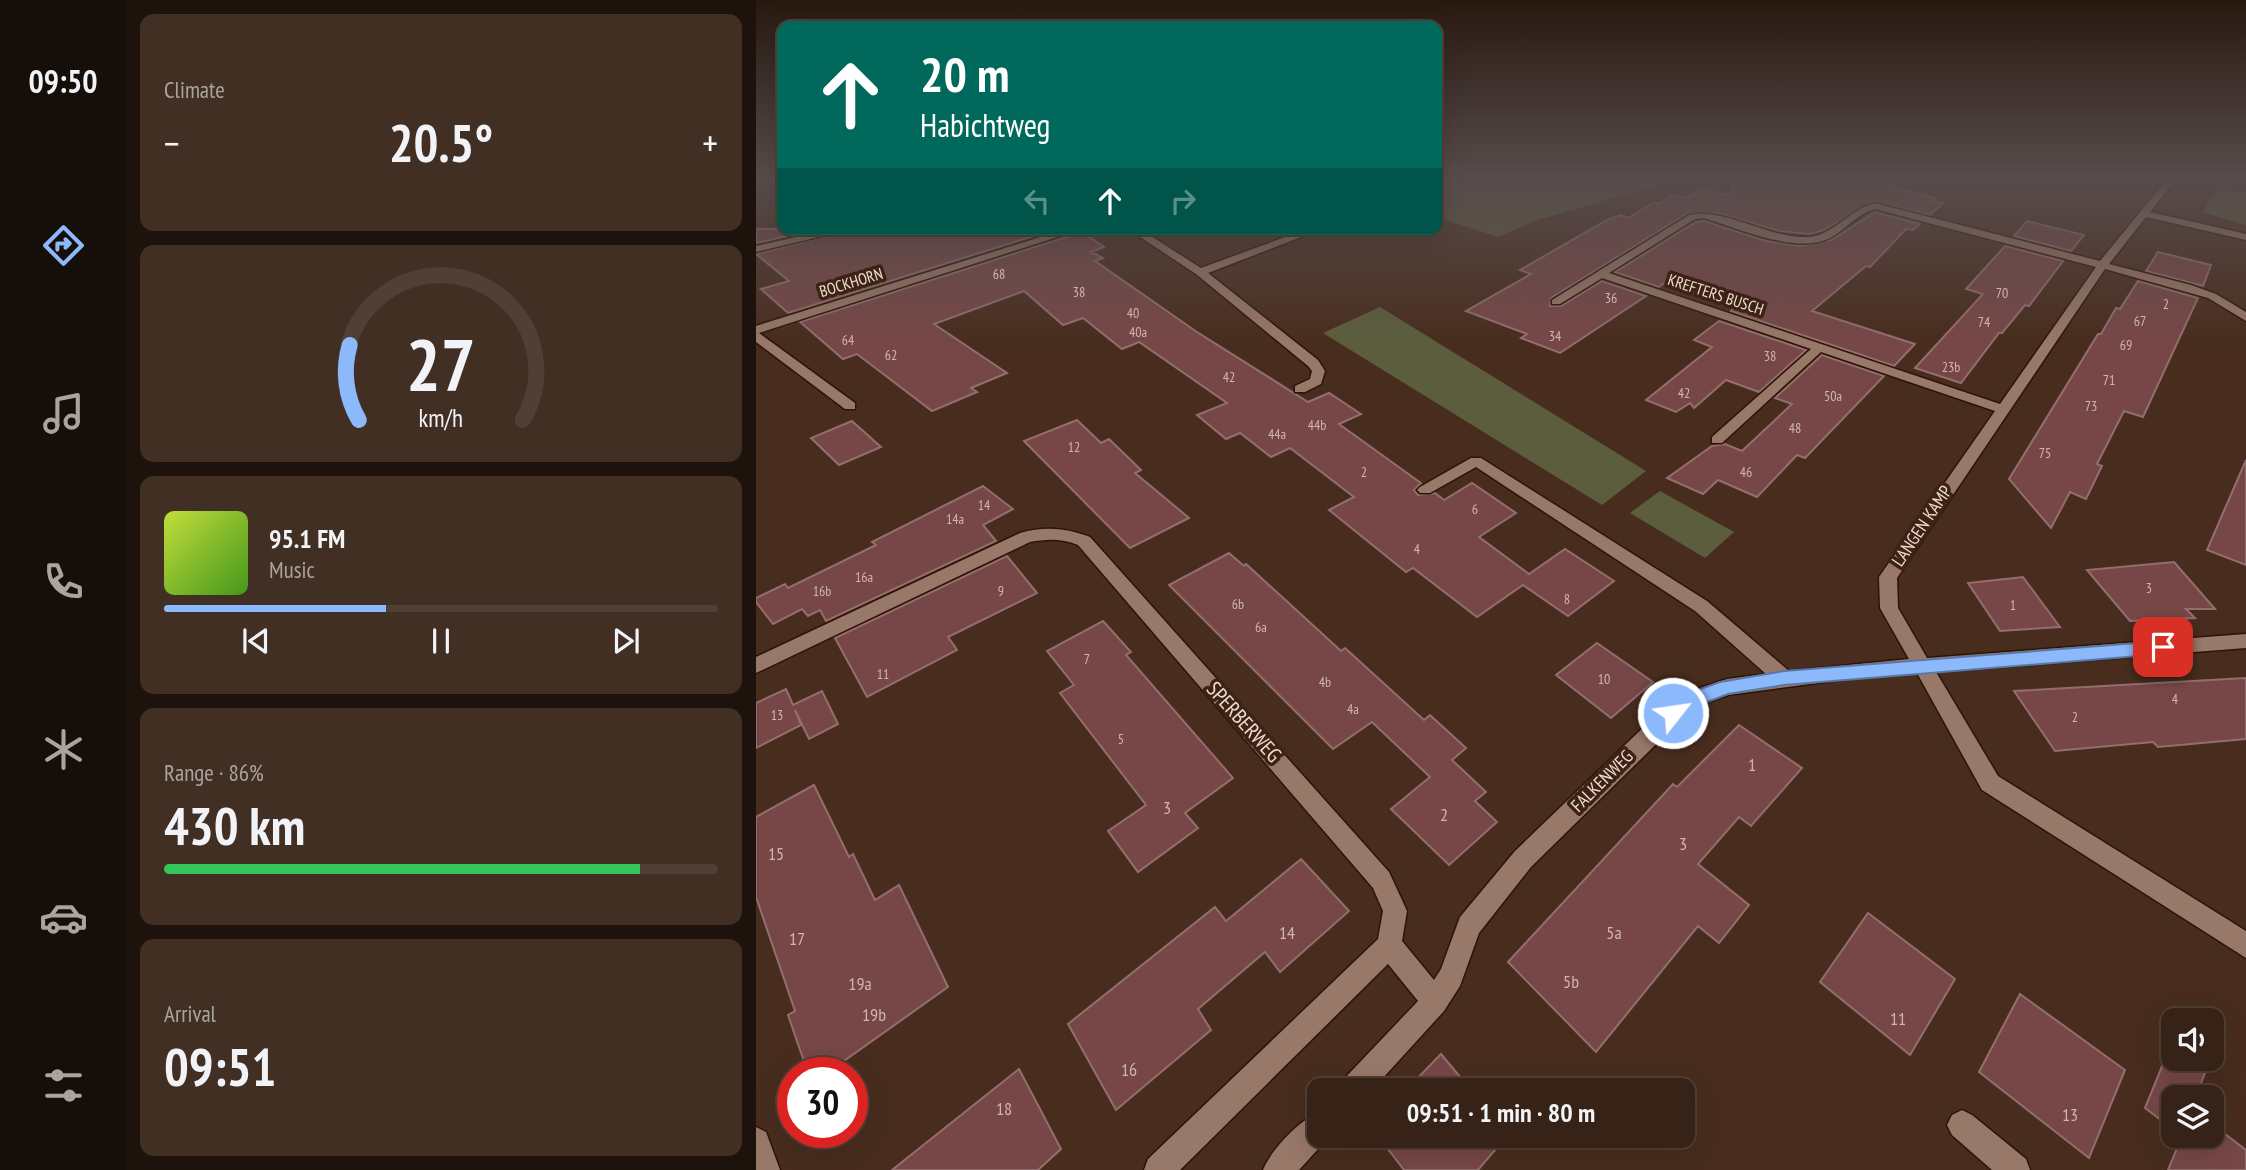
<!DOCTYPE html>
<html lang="en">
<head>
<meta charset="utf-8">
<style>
	body { margin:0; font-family:"PT Sans Narrow",sans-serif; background:#412f23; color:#f1f3f6; height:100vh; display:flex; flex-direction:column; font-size:26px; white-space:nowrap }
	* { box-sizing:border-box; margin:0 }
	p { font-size:23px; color:#aaa4a1 }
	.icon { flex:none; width:38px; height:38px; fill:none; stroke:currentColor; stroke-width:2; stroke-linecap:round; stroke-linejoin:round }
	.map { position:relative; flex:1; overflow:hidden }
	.drawer { display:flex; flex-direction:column; gap:14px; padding:14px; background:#1e130c; width:630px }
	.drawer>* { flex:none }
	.top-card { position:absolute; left:21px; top:21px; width:665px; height:214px; border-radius:14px; box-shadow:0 7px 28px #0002,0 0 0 2px #503f35; background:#00695c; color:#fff; overflow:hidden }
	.buttons { position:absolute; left:1405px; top:1008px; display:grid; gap:14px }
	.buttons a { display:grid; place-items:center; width:63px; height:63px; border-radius:14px; background:#362216; box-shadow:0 7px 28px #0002,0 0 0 2px #503f35; font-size:35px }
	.speed { position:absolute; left:21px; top:1057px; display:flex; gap:14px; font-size:35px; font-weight:700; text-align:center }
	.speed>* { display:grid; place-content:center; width:91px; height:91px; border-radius:50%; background:#362216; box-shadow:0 7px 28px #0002,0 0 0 2px #503f35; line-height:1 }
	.speed .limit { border:10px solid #d22; background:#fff; color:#111 }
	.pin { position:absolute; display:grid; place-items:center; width:60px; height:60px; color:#fff; margin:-30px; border-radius:14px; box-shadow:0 4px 10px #0006 }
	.me { position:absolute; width:77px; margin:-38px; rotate:60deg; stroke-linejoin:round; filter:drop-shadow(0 0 5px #0008) }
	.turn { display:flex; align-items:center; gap:24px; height:147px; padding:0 28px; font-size:32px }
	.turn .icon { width:91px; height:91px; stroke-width:2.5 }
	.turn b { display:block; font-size:49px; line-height:60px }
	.lanes { display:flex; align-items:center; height:66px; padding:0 28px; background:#0003; justify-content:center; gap:35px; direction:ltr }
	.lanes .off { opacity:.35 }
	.big { font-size:52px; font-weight:700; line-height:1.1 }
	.drawer .tile { flex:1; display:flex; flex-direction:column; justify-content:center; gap:10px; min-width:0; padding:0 24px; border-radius:14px; background:#412f23 }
	.drawer .dial { align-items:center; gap:0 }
	.dial svg { height:182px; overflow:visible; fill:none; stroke:#503f35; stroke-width:7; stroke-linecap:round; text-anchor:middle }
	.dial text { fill:#f1f3f6; stroke:none }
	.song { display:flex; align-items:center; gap:21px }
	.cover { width:84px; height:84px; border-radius:10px; background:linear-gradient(135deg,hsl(70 70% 55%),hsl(100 70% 35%)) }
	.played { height:7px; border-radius:4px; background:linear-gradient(90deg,#8cb9fc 40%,#503f35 40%) }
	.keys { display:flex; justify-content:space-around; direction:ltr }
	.heat { display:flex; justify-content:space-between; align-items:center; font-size:38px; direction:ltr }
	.charge { height:10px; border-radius:5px; background:linear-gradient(90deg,#34c759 86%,#503f35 0) }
	.trip { position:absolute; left:551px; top:1078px; width:388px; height:70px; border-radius:14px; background:#362216; box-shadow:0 7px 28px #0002,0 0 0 2px #503f35; font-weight:700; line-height:70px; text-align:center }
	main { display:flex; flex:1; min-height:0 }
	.tab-bar { display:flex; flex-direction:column; width:126px; justify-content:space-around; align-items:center; background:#160e09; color:#aaa4a1 }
	.tab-bar .icon { width:49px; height:49px }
	.tab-bar .selected { color:#8cb9fc }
	.tab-bar b { font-size:32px; color:#f1f3f6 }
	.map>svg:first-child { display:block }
	.green { fill:#5c5d3d }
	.building { fill:#774747; stroke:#936e6e; stroke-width:2 }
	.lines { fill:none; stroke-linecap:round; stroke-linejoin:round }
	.minor-casing { stroke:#2d1406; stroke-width:3 }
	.minor { fill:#987868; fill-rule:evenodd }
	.route { fill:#8cb9fc; stroke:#5b78a4; stroke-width:2 }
	.labels { text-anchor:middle; stroke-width:7; stroke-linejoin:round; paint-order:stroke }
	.number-label { font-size:14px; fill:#d0b6af }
	.far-street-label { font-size:16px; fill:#eddbd2; stroke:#3d2314 }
	.street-label { font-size:18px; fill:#eddbd2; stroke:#3d2314 }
	.near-number-label { font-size:18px; fill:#d0b6af }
	.near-street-label { font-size:21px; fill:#eddbd2; stroke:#3d2314 }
</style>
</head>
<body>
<main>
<nav class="tab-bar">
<b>09:50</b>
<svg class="icon selected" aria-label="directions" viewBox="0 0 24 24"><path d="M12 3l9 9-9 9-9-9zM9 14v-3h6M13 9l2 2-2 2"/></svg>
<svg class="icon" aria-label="music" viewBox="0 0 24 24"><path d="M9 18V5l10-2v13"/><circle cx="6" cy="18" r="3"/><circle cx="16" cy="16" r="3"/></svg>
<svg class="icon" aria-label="phone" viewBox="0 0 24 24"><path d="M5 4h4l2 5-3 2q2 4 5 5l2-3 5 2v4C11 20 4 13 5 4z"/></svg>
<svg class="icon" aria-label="climate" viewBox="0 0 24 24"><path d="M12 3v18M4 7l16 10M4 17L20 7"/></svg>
<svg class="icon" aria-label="car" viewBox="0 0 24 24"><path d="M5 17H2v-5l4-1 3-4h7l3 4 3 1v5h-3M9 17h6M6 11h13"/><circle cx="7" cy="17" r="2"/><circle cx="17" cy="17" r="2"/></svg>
<svg class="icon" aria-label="filters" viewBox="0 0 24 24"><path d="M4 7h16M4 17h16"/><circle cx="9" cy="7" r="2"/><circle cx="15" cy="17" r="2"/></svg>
</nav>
<section class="drawer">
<div class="tile"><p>Climate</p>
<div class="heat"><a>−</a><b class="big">20.5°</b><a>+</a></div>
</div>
<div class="tile dial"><svg viewBox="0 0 100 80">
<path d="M14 69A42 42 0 1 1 86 69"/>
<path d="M14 69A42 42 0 0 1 10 36" stroke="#8cb9fc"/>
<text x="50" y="56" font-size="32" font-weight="700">27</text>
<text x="50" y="72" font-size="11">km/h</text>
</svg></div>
<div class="tile">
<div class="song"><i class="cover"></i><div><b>95.1 FM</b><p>Music</p></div></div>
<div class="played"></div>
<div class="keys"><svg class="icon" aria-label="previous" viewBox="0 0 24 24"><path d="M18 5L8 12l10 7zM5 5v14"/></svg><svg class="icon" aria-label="pause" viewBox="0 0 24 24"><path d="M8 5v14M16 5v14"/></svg><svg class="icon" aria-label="next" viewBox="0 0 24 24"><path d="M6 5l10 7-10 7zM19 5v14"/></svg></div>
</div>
<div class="tile"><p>Range · 86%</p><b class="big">430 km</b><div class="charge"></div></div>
<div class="tile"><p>Arrival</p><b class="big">09:51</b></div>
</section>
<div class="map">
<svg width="1490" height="1170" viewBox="0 0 1490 1170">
	<rect width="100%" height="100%" fill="#482d1e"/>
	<!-- green -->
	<g class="green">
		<path d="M681,178h244l-147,43 -36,16 -61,-20z"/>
		<path d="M1462,189l28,4v32l-44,-13z"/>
		<path d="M624,307l266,164 -44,34 -279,-172z"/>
		<path d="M904,491l74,41 -29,26 -75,-45z"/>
	</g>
	<!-- building -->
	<g class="building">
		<path d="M977,178h172l-13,9 44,11 -3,3 10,2 -13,12 -56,-14 -50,29 -15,4 -30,-3 -61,-18h-30l-137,85 -1,8h11l41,-25 44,15 -86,57 -39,-15 6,-4 -61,-23 65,-37 -11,-4 87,-50 14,-5 7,3 25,-15 6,1 15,-9 12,3 17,-9 28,7z"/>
		<path d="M1119,212l45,12 -7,6 -7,-1 -36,38 -4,-1 -54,45 103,33 -21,22 -163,-55 4,-5 -71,-23 -5,4 -44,-15 81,-50 8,-1 62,20 35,5 30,-6z"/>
		<path d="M1271,221l57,14 -13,16 -57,-15z"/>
		<path d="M0,229h63l-63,14z"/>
		<path d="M98,229h202l-268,84 -27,-24 28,-8 -33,-27z"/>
		<path d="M326,232l22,15 -13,5 12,6 -8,3 102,71 111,70 21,-9 32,21 -22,10 82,59 -7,7 4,5 17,-2 9,7 28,-17 44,30 -37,24 50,37 36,-25 49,32 -46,35 -45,-31 -46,32 -64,-49 -7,4 -77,-62 25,-13 -64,-49 -19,9 -31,-24 -14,6 -29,-24 30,-12 -88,-61 -17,7 -39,-31 -20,7 -39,-34 -90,33 73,49 -36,15 6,4 -45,19 -75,-57 -14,5 -43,-37z"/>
		<path d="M1249,246l58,15 -34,45 -4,-1 -23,28h-3l-38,50 -46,-15 68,-74 -17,-5z"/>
		<path d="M1402,252l53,13 -8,21 -57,-15z"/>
		<path d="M1382,281l60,17 -55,119 -19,-6 -27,53 5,2 -16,33 -16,-7 -19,36 -42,-49 89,-145h3l15,-26 4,1z"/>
		<path d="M963,321l87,29 -47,42 -33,-12 -32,28 -4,-5 -14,9 -30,-12 66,-53 -18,-7z"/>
		<path d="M1066,355l62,21 -79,82 -8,-3 -40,42 -39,-17 -15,14 -36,-16 45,-32 13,-2 17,7 50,-47 -17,-6z"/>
		<path d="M321,420l24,23 8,-4 32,31 -6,3 54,45 -59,30 -106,-107z"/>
		<path d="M96,421l29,26 -42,18 -28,-27z"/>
		<path d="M1490,460v105l-39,-15z"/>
		<path d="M227,486l30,23 -30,16 13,16 -170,80 -6,-11 -12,6 -6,-7 -29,15 -17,-22v-4l29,-14 3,4 88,-43 -4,-3z"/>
		<path d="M473,553l15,13 2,-2 95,87 4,-3 79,72 6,-5 36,33 -14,12 34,32 -11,9 22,21 -48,43 -58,-56 39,-32 -58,-55 -39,27 -164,-164z"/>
		<path d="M251,556l30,37 -89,44 9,13 -90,47 -32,-59z"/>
		<path d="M1418,562l41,47h-29l9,9 -65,3 -43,-51z"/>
		<path d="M1267,577l37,50 -60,4 -32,-48z"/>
		<path d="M347,621l28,31 -5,3 107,123 -48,35 13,15 -60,44 -30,-41 38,-26 -86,-112 14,-8 -27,-34z"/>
		<path d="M841,643l56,39 -42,36 -55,-43z"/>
		<path d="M1490,678v61l-88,8 -5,-5 -98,9 -41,-60z"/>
		<path d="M30,689l7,16 29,-14 16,33 -29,15 -14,-29 6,15 -45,23v-45z"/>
		<path d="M983,725l63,43 -51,58 -12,-9 -41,47 51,41 -30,38 -21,-17 -102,126 -88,-90 165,-178 4,3z"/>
		<path d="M58,785l35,72 4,-3 22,46 24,-15 49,102 -121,86h-19l-20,-58 7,-4 -39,-114v-80z"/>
		<path d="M545,859l48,52 -69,61 -15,-20 -67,57 13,21 -95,80 -48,-86 147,-117 11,14z"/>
		<path d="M1112,913l87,66 -45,76 -90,-73z"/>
		<path d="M1264,994l105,76 -36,88 -110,-86z"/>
		<path d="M685,1054l30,36h-65z"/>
		<path d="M1409,1059h45l-14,38h-22v33l-29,-22z"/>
		<path d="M263,1069l42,80 -23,21h-146z"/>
		<path d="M1456,1124l34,26v20h-78l14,-34h30z"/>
		<path d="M622,1136h129l-29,34h-74z"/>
	</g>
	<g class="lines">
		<!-- minor casing -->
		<g class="minor-casing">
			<g id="minor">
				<path d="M1412,178h9l-27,34 96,22v6l-100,-23 -37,47 82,21 25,9 30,18v9l-38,-23 -103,-29 -208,309 1,30 29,50 319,-24v14l-310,24 62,104 248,155v27l-264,-168 -65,-117 -70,6 -119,16 -34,12 -163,160 -52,66 -19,53 -16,25 -72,79h-33l4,-10 75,-79 -30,-37 -208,206h-36l4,-11 230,-220 5,-28 -10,-23 -295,-343c-17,-7 -31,-6 -48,-3l-274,131v-16l264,-124c25,-7 46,-5 70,4l299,335 18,39 -5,30 32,39 7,-11 19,-52 55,-66 137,-132 28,-24 47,-16 39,-5 -71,-63 -219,-144 -46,26h-10l-3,-3 3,-3 51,-29h10l226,143 82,70 120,-12 -29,-51 -1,-31 116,-166 -174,-59 -99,91h-10v-6l99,-88 -209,-71 -42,26h-8v-4l137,-85c36,-8 80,24 120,22 23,-1 41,-28 66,-34l225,58zM1119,209l221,58 -96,137 -391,-131 86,-54 9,-1c33,10 93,37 126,20 16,-8 26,-24 45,-29z"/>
				<path d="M76,229h20l-96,23v-6z"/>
				<path d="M310,229h16l-323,104 96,70v6h-10l-89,-67v-16z"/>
				<path d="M372,229h12l61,39 106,-39h15l-114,44 110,87 7,11 -4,13 -16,8h-10v-6l15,-7 2,-8 -4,-5 -112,-92z"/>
				<path d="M1206,1110l10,5 54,44 4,11h-38l-40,-35 -5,-10 5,-10z"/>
				<path d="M564,1112v24h10l-31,34h-36c8,-20 36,-50 57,-58z"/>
				<path d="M0,1127l10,5 14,38h-24z"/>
			</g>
		</g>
		<!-- minor -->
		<use href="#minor" class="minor"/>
	</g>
	<!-- sky -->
	<linearGradient id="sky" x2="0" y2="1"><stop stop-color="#281910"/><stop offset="0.52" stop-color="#584c4c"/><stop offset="1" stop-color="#584c4c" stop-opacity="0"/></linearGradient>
	<rect width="1490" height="342" fill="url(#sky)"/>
	<!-- route -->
	<path class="route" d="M1407,641l9,6 -9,7 -379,31 -56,9 -34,13 -21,14 -9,-8 17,-17 39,-14 64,-11z"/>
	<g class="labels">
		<!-- number labels -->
		<g class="number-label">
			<text x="243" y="279">68</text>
			<text x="323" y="297">38</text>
			<text x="1246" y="298">70</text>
			<text x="855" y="303">36</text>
			<text x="1410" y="309">2</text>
			<text x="377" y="318">40</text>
			<text x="1384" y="326">67</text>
			<text x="1228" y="327">74</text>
			<text x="382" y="337">40a</text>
			<text x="799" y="341">34</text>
			<text x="92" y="345">64</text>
			<text x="1370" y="350">69</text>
			<text x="135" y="360">62</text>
			<text x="1014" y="361">38</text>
			<text x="1195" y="372">23b</text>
			<text x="473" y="382">42</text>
			<text x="1353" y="385">71</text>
			<text x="928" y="398">42</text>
			<text x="1077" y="401">50a</text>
			<text x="1335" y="411">73</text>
			<text x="561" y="430">44b</text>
			<text x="1039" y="433">48</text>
			<text x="521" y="439">44a</text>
			<text x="318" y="452">12</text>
			<text x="1289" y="458">75</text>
			<text x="608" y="477">2</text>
			<text x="990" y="477">46</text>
			<text x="228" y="510">14</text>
			<text x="719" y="514">6</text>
			<text x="199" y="524">14a</text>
			<text x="661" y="554">4</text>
			<text x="108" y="582">16a</text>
			<text x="1393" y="593">3</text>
			<text x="66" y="596">16b</text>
			<text x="245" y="596">9</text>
			<text x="811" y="604">8</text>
			<text x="482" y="609">6b</text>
			<text x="1257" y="610">1</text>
			<text x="505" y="632">6a</text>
			<text x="331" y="664">7</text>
			<text x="127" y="679">11</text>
			<text x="848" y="684">10</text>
			<text x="569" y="687">4b</text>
			<text x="1419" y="704">4</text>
			<text x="597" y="714">4a</text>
			<text x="21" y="720">13</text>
			<text x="1319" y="722">2</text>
			<text x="365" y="744">5</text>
		</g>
		<!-- far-street labels -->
		<g class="far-street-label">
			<text transform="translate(95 282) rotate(-17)" y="6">BOCKHORN</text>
			<text transform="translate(960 294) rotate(18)" y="6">KREFTERS BUSCH</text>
		</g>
		<!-- street labels -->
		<g class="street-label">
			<text transform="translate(1166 526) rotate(-56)" y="6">LANGEN KAMP</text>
			<text transform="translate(846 781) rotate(-45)" y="6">FALKENWEG</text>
		</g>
		<!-- near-number labels -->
		<g class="near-number-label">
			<text x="996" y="771">1</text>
			<text x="411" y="814">3</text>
			<text x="688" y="821">2</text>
			<text x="927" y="850">3</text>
			<text x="20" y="860">15</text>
			<text x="531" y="939">14</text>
			<text x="858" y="939">5a</text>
			<text x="41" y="945">17</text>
			<text x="815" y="988">5b</text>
			<text x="104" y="990">19a</text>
			<text x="118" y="1021">19b</text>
			<text x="1142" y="1025">11</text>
			<text x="373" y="1076">16</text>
			<text x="248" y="1115">18</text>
			<text x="1314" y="1121">13</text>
		</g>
		<!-- near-street labels -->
		<g class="near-street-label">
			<text transform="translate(488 722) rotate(48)" y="7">SPERBERWEG</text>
		</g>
	</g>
</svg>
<div class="buttons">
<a><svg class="icon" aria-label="sound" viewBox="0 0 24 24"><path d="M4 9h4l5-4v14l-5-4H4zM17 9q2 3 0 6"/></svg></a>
<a><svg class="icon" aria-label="layers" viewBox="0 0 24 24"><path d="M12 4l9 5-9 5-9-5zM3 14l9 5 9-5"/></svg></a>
</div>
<div class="speed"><div class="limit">30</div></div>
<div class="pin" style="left:1407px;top:647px;background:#d93025"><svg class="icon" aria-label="arrive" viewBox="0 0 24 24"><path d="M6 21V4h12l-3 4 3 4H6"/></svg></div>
<svg class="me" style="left:917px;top:713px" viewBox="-20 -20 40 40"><circle r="17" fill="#8cb9fc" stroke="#fff" stroke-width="3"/><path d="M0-11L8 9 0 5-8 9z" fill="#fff"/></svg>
<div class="trip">09:51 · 1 min · 80 m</div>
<div class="top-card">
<div class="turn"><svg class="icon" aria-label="ahead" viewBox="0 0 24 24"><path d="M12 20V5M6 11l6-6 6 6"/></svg><div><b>20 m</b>Habichtweg</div></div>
<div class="lanes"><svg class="icon off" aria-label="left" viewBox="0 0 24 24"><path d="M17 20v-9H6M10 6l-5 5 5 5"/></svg><svg class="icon" aria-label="ahead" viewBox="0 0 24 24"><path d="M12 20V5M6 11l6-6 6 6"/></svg><svg class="icon off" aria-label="right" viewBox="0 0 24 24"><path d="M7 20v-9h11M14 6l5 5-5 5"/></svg></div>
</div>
</div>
</main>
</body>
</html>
